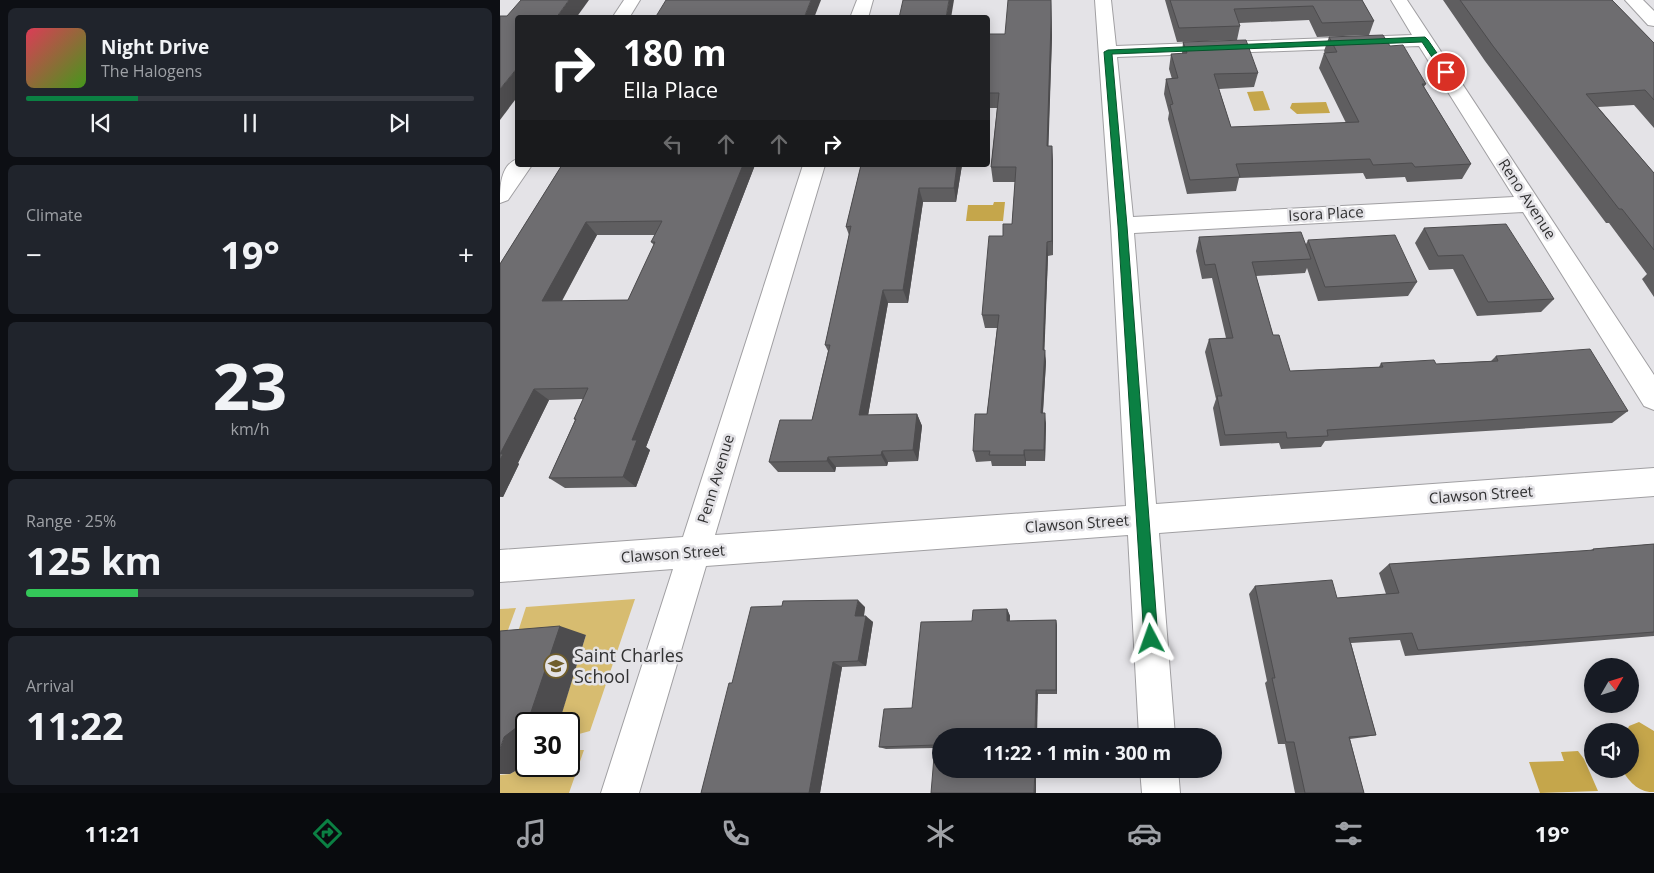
<!DOCTYPE html>
<html lang="en">
<head>
<meta charset="utf-8">
<style>
	body { margin:0; font-family:"Open Sans",sans-serif; background:#20242c; color:#f1f3f6; height:100vh; display:flex; flex-direction:column; font-size:19px; white-space:nowrap }
	* { box-sizing:border-box; margin:0 }
	p { font-size:16px; color:#9ea1a6 }
	.icon { flex:none; width:28px; height:28px; fill:none; stroke:currentColor; stroke-width:2; stroke-linecap:round; stroke-linejoin:round }
	.map { position:relative; flex:1; overflow:hidden }
	.side { display:flex; flex-direction:column; gap:8px; padding:8px; background:#0d0f14; width:500px }
	.side>* { flex:none }
	.hud { position:absolute; left:15px; top:15px; width:475px; height:152px; border-radius:5px; box-shadow:0 2px 12px #0003; background:#202124; color:#fff; overflow:hidden }
	.needle { width:32px; rotate:51deg }
	.controls { position:absolute; left:1084px; top:658px; display:grid; gap:10px }
	.controls a { display:grid; place-items:center; width:55px; height:55px; border-radius:50%; background:#171b24; box-shadow:0 2px 12px #0003; font-size:25px }
	.speed { position:absolute; left:15px; top:712px; display:flex; gap:10px; font-size:25px; font-weight:700; text-align:center }
	.speed>* { display:grid; place-content:center; width:65px; height:65px; border-radius:50%; background:#171b24; box-shadow:0 2px 12px #0003; line-height:1 }
	.speed .limit { border:2px solid #111; border-radius:8px; background:#fff; color:#111 }
	.pin { position:absolute; display:grid; place-items:center; width:42px; height:42px; color:#fff; margin:-21px; border:2px solid #fff; border-radius:50%; box-shadow:0 1px 5px #0007 }
	.me { position:absolute; width:55px; margin:-28px; rotate:356deg; stroke-linejoin:round; filter:drop-shadow(0 0 4px #0008) }
	.turn { display:flex; align-items:center; gap:18px; height:105px; padding:0 25px; font-size:22px }
	.turn .icon { width:65px; height:65px; stroke-width:2.5 }
	.turn b { display:block; font-size:35px; line-height:42px }
	.lanes { display:flex; align-items:center; height:48px; padding:0 25px; background:#0003; justify-content:center; gap:25px; direction:ltr }
	.lanes .off { opacity:.35 }
	.big { font-size:38px; font-weight:700; line-height:1.1 }
	.side .widget { flex:1; display:flex; flex-direction:column; justify-content:center; gap:8px; min-width:0; padding:0 18px; border-radius:8px; background:#20242c }
	.side .dial { align-items:center; gap:0 }
	.dial b { font-size:65px; line-height:1 }
	.song { display:flex; align-items:center; gap:15px }
	.cover { width:60px; height:60px; border-radius:8px; background:linear-gradient(135deg,hsl(350 70% 55%),hsl(100 70% 35%)) }
	.played { height:5px; border-radius:2px; background:linear-gradient(90deg,#0b8043 25%,#363941 25%) }
	.keys { display:flex; justify-content:space-around; direction:ltr }
	.heat { display:flex; justify-content:space-between; align-items:center; font-size:28px; direction:ltr }
	.charge { height:8px; border-radius:4px; background:linear-gradient(90deg,#34c759 25%,#363941 0) }
	.trip { position:absolute; left:432px; top:728px; width:290px; height:50px; border-radius:25px; background:#171b24; box-shadow:0 2px 12px #0003; font-weight:700; line-height:50px; text-align:center }
	.menu { display:flex; height:80px; justify-content:space-around; align-items:center; background:#090b0e; color:#9ea1a6 }
	.menu .icon { width:35px; height:35px }
	.menu .active { color:#0b8043 }
	.menu b { font-size:22px; color:#f1f3f6 }
	main { display:flex; flex:1; min-height:0 }
	.map>svg:first-child { display:block }
	.green { fill:#d7bc70 }
	.water { fill:#c5a64b }
	.lines { fill:none; stroke-linecap:round; stroke-linejoin:round }
	.minor-casing { stroke:#a09fa2; stroke-width:2 }
	.minor { fill:#fff; fill-rule:evenodd }
	.wall { fill:#5f5e60; fill-rule:evenodd }
	.shaded-wall { fill:#4d4c4e }
	.building { fill:#6e6d70; stroke:#4d4c4e; fill-rule:evenodd }
	.route { fill:#0b8043; stroke:#07532c }
	.labels { text-anchor:middle; stroke-width:5; stroke-linejoin:round; paint-order:stroke }
	.street-label { font-size:15px; fill:#313132; stroke:#e4e3e7 }
	.near-poi-label { font-size:18px; fill:#313132; stroke:#e4e3e7; text-anchor:start }
</style>
</head>
<body>
<main>
<section class="side">
<div class="widget">
<div class="song"><i class="cover"></i><div><b>Night Drive</b><p>The Halogens</p></div></div>
<div class="played"></div>
<div class="keys"><svg class="icon" aria-label="previous" viewBox="0 0 24 24"><path d="M18 5L8 12l10 7zM5 5v14"/></svg><svg class="icon" aria-label="pause" viewBox="0 0 24 24"><path d="M8 5v14M16 5v14"/></svg><svg class="icon" aria-label="next" viewBox="0 0 24 24"><path d="M6 5l10 7-10 7zM19 5v14"/></svg></div>
</div>
<div class="widget"><p>Climate</p>
<div class="heat"><a>−</a><b class="big">19°</b><a>+</a></div>
</div>
<div class="widget dial"><b>23</b><p>km/h</p></div>
<div class="widget"><p>Range · 25%</p><b class="big">125 km</b><div class="charge"></div></div>
<div class="widget"><p>Arrival</p><b class="big">11:22</b></div>
</section>
<div class="map">
<svg width="1154" height="793" viewBox="0 0 1154 793">
	<rect width="100%" height="100%" fill="#e4e3e7"/>
	<!-- green -->
	<g class="green">
		<path d="M135,599l-45,132 -11,3 -9,-1 -1,-9h-7l-5,-6 2,-5 3,-1 24,-77 -71,6 11,-34z"/>
		<path d="M16,608l-12,33 -4,1v-33z"/>
		<path d="M69,750h15l-15,43h-69v-18l10,-1 16,-9v1h43z"/>
	</g>
	<!-- water -->
	<g class="water">
		<path d="M763,91l7,19 -16,1 -7,-19z"/>
		<path d="M826,102l4,11 -33,1 -7,-6 2,-5z"/>
		<path d="M494,202h11l-2,19h-37l2,-16h25z"/>
		<path d="M1139,722l15,9v61c-15,1 -26,-11 -32,-23h8v-38h-3l2,-5z"/>
		<path d="M1078,751l6,8 14,32 -58,2 -11,-31 35,-1 -3,-9z"/>
	</g>
	<g class="lines">
		<!-- minor casing -->
		<g class="minor-casing">
			<g id="minor">
				<path d="M124,0h16l-11,18h-17z"/>
				<path d="M357,0h16l-5,18h-18z"/>
				<path d="M595,0h16l5,46 296,-11 -21,-35h16l247,375v35l-10,-4 -121,-194 -389,21 22,271 498,-36v28l-495,37 16,203h-36l-11,-201 -422,31 -67,227h-38l72,-224 -173,13v-32l183,-13 120,-372h22l-110,370 411,-29 -15,-280zM919,46l95,151 -381,20 -16,-160z"/>
				<path d="M1125,0h18l11,11v15l-6,-1z"/>
				<path d="M18,159v6h14l-24,35 -8,3c0,-15 0,-39 18,-44z"/>
				<path d="M640,769h38l2,24h-38z"/>
			</g>
		</g>
		<!-- minor -->
		<use href="#minor" class="minor"/>
	</g>
	<!-- wall -->
	<g class="wall">
		<path d="M551,0l1,37 -4,109h4l1,109 -5,1 -4,94 2,12 -3,51 3,11 -1,37h-19v5h-34l-1,-5 -15,1 -3,-11 14,-37 10,-86h-12l-3,-13 21,-79 9,-12 3,-42h-22l-2,-15 6,-59h-9v-74h17z"/>
		<path d="M665,0h197l12,21 -5,14 -52,2 -8,-17 -70,3 1,3 -3,14 -60,2z"/>
		<path d="M943,0h169l42,43v85l-20,-23 -36,2 56,66v124l-12,-18 5,-5 -38,-51h-3l-121,-162z"/>
		<path d="M829,37l61,9 36,38 -2,3 47,77 -9,15 -55,3 -2,-5 -39,2 -3,-6 -124,5 -3,13 -49,3 -19,-75 1,-6 -5,-19 2,-15h6l-3,-10 2,-15h11l1,-12 75,31 -4,14 -35,2 12,38 115,-4 -27,-55 5,-15h1l-1,-2z"/>
		<path d="M62,165h193l-109,282 4,3 -14,37 -71,1 -16,-10 26,-58 -1,-1 9,-20 -34,1 -31,63 1,1 -16,33h-3v-233zM97,235h58l-4,7 3,3 -26,55 -66,1z"/>
		<path d="M361,165h101l-6,37h-33l-15,101h-20l-20,112 49,-1 5,12 -4,35 -30,1 -1,4 -51,1 -1,5h-57l-9,-10 43,-42 16,-69 -3,-6 24,-110 -3,-8z"/>
		<path d="M924,228l130,71 -13,13 -64,4 -24,-47 -24,1 -14,-27z"/>
		<path d="M699,237l107,7 2,-4 109,42 -9,14 -90,5 -11,-33 -2,5 -49,3 17,59 17,36 89,-4 2,-4 55,1 55,-3 5,-5 132,55 -16,12 -287,18 -4,6 -40,2 -2,-6 -59,3 -7,-38 3,-9 -11,-47 4,-13 17,-1 -14,-60 -10,1 -6,-28z"/>
		<path d="M1154,544v92l-249,20 -5,-16 -49,3 25,92 -11,2 -15,2 14,54h-69l-10,-49h-7l-13,-61 2,-2 -18,-87 6,-8 82,12 49,-4 -7,-21 10,-9 200,-13 4,-2z"/>
		<path d="M282,606l83,1 -1,9 9,6 -7,44 -24,1 -22,126h-119l31,-110z"/>
		<path d="M507,609l3,7v5l46,-1 1,6v68h-19l-103,54 -49,1 -7,-2 33,-39 60,-87z"/>
	</g>
	<!-- shaded-wall -->
	<g class="shaded-wall">
		<path d="M69,0h20l-13,18h-20z"/>
		<path d="M311,0h10l-7,18h-10z"/>
		<path d="M449,0h5l-3,18h-5z"/>
		<path d="M551,0l1,37 -4,124 -1,-15z"/>
		<path d="M18,67v29l-18,24v-31z"/>
		<path d="M552,146l1,15v94l-1,-14z"/>
		<path d="M243,165h12l-109,282 4,3 -14,37 -13,-10 9,-37z"/>
		<path d="M457,165h5l-6,37 -2,-14z"/>
		<path d="M419,188l4,14 -15,101 -5,-13z"/>
		<path d="M86,222l11,13 -42,78 -13,-12z"/>
		<path d="M547,242l1,14 -4,106 -1,-12z"/>
		<path d="M383,290l5,13 -22,124 -7,-12z"/>
		<path d="M545,350l1,12 -4,62 -1,-11z"/>
		<path d="M34,389l15,11 -31,63 1,1 -16,33 -3,-1v-42z"/>
		<path d="M545,413l1,11 -1,37 -1,-11z"/>
		<path d="M417,414l5,12 -4,35 -5,-11z"/>
		<path d="M524,450l2,11v5l-2,-11z"/>
		<path d="M382,451l6,11 -1,4 -6,-11z"/>
		<path d="M328,457l8,10 -1,5 -8,-11z"/>
		<path d="M358,600l7,7 -2,15 -8,-6z"/>
		<path d="M507,609l3,7 -1,11 -2,-6z"/>
		<path d="M366,616l7,6 -7,44 -8,-5z"/>
		<path d="M556,620l1,6v68l-1,-4z"/>
		<path d="M60,626l26,9 -27,88 -1,1h-32v41l-16,9h-10v-25l4,-12z"/>
		<path d="M333,662l9,5 -22,126h-11z"/>
		<path d="M536,690l2,4 -1,42h-2z"/>
		<path d="M535,769h1v24h-2z"/>
	</g>
	<!-- building -->
	<g class="building">
		<path d="M21,0h48l-13,18h-38v49l-18,22v-73h7z"/>
		<path d="M166,0h145l-7,18h-149z"/>
		<path d="M403,0h46l-3,18h-47z"/>
		<path d="M508,0h43v23l-4,123h5v95l-5,1 -4,108h2l-4,63h4l-1,37h-20v5h-35l1,-4h-17l2,-37h12l12,-99h-17l7,-79h14v-12h9l4,-57h-25l8,-74h-11v-59h17z"/>
		<path d="M670,0h192l12,21 -52,2 -9,-17 -79,3 6,17 -61,2z"/>
		<path d="M960,0h152l42,43v57l-9,-10 -59,4 68,79v77l-32,-41h-3l-126,-163z"/>
		<path d="M883,35l7,11 13,-1 23,39h-4l49,80 -56,3 -3,-4 -39,2 -3,-6 -134,5 4,13 -50,3 -20,-75 3,-1 -7,-25 12,-1 -7,-24 16,-1 -4,-11 63,-2 12,33 -44,1 17,53 128,-5 -35,-69 13,-1 -8,-15z"/>
		<path d="M62,165h181l-111,275h5l-14,37 -74,1 27,-59h-2l14,-31 -54,1 -34,65h3l-3,6v-196zM162,221l-11,21h4l-27,58 -86,1 44,-79z"/>
		<path d="M361,165h96l-3,23h-35l-16,102h-20l-24,125 58,-1 -4,36 -31,1 -1,4 -53,2 -1,4 -58,1 11,-42h32l18,-75h-5l26,-119 -5,1z"/>
		<path d="M1006,224l48,75 -66,3 -25,-47 -25,1 -14,-28z"/>
		<path d="M801,232l10,27 -59,3 21,73h6l11,36 93,-4 -2,-4 53,-3 2,4 62,-3 -2,-5 94,-7 38,62 -301,19 1,6 -41,2 -1,-6 -61,3 -8,-39h5l-13,-57 24,-1 -18,-74 -10,1 -6,-28z"/>
		<path d="M895,235l22,47 -92,5 -17,-47z"/>
		<path d="M1154,544v88l-236,18 -6,-17 -63,5 27,97 -27,2 15,56h-59l-11,-51h-8l-14,-64h3l-20,-92 77,-6 5,18 62,-5 -10,-29 205,-14 -1,-1z"/>
		<path d="M358,600l-3,16h11l-8,45 -25,1 -24,131h-108l28,-110h3l19,-76 31,-1 1,-5z"/>
		<path d="M507,609v12l49,-1v70h-20l-1,46h-94v33h94l-1,24h-103l4,-48 -56,2 5,-38 28,-1 9,-86 51,-1 1,-11z"/>
		<path d="M60,626l-31,92 -25,19 -4,12v-118z"/>
	</g>
	<!-- route -->
	<path class="route" d="M925,37l3,3 22,32 -2,2h-5l-21,-32 -310,12 15,172 31,413 -2,5 -5,2 -5,-2 -2,-5 -26,-413 -14,-174 4,-2z"/>
	<!-- icons -->
	<defs>
		<g id="school-ring" transform="scale(1.25)"><circle r="9.5" fill="#e4e3e7" stroke="#705e2c" stroke-width="1.5"/><path d="M0-5L7-2L0 1L-7-2ZM-4 1L0 2.5L4 1V4Q0 6-4 4Z" fill="#705e2c"/></g>
	</defs>
	<g fill-rule="evenodd">
		<use href="#school-ring" x="56" y="666"/>
	</g>
	<g class="labels">
		<!-- street labels -->
		<g class="street-label">
			<text transform="translate(1027 199) rotate(57)" y="5">Reno Avenue</text>
			<text transform="translate(826 214) rotate(-3)" y="5">Isora Place</text>
			<text transform="translate(216 479) rotate(-73)" y="5">Penn Avenue</text>
			<text transform="translate(981 495) rotate(-4)" y="5">Clawson Street</text>
			<text transform="translate(577 524) rotate(-4)" y="5">Clawson Street</text>
			<text transform="translate(173 554) rotate(-4)" y="5">Clawson Street</text>
		</g>
		<!-- near-poi labels -->
		<g class="near-poi-label">
			<text x="74" y="662">Saint Charles<tspan x="74" dy="21">School</tspan></text>
		</g>
	</g>
</svg>
<div class="controls">
<a><svg class="needle" viewBox="-14 -14 28 28"><path d="M0-13l5 13h-10z" fill="#e53935"/><path d="M0 13l5-13h-10z" fill="#9ea1a6"/></svg></a>
<a><svg class="icon" aria-label="sound" viewBox="0 0 24 24"><path d="M4 9h4l5-4v14l-5-4H4zM17 9q2 3 0 6"/></svg></a>
</div>
<div class="speed"><div class="limit">30</div></div>
<div class="pin" style="left:946px;top:72px;background:#d93025"><svg class="icon" aria-label="arrive" viewBox="0 0 24 24"><path d="M6 21V4h12l-3 4 3 4H6"/></svg></div>
<svg class="me" style="left:651px;top:639px" viewBox="-20 -20 40 40"><path d="M0-17L14 15 0 8-14 15z" fill="#0b8043" stroke="#fff" stroke-width="4"/></svg>
<div class="trip">11:22 · 1 min · 300 m</div>
<div class="hud">
<div class="turn"><svg class="icon" aria-label="right" viewBox="0 0 24 24"><path d="M7 20v-9h11M14 6l5 5-5 5"/></svg><div><b>180 m</b>Ella Place</div></div>
<div class="lanes"><svg class="icon off" aria-label="left" viewBox="0 0 24 24"><path d="M17 20v-9H6M10 6l-5 5 5 5"/></svg><svg class="icon off" aria-label="ahead" viewBox="0 0 24 24"><path d="M12 20V5M6 11l6-6 6 6"/></svg><svg class="icon off" aria-label="ahead" viewBox="0 0 24 24"><path d="M12 20V5M6 11l6-6 6 6"/></svg><svg class="icon" aria-label="right" viewBox="0 0 24 24"><path d="M7 20v-9h11M14 6l5 5-5 5"/></svg></div>
</div>
</div>
</main>
<nav class="menu">
<b>11:21</b>
<svg class="icon active" aria-label="directions" viewBox="0 0 24 24"><path d="M12 3l9 9-9 9-9-9zM9 14v-3h6M13 9l2 2-2 2"/></svg>
<svg class="icon" aria-label="music" viewBox="0 0 24 24"><path d="M9 18V5l10-2v13"/><circle cx="6" cy="18" r="3"/><circle cx="16" cy="16" r="3"/></svg>
<svg class="icon" aria-label="phone" viewBox="0 0 24 24"><path d="M5 4h4l2 5-3 2q2 4 5 5l2-3 5 2v4C11 20 4 13 5 4z"/></svg>
<svg class="icon" aria-label="climate" viewBox="0 0 24 24"><path d="M12 3v18M4 7l16 10M4 17L20 7"/></svg>
<svg class="icon" aria-label="car" viewBox="0 0 24 24"><path d="M5 17H2v-5l4-1 3-4h7l3 4 3 1v5h-3M9 17h6M6 11h13"/><circle cx="7" cy="17" r="2"/><circle cx="17" cy="17" r="2"/></svg>
<svg class="icon" aria-label="filters" viewBox="0 0 24 24"><path d="M4 7h16M4 17h16"/><circle cx="9" cy="7" r="2"/><circle cx="15" cy="17" r="2"/></svg>
<b>19°</b>
</nav>
</body>
</html>
